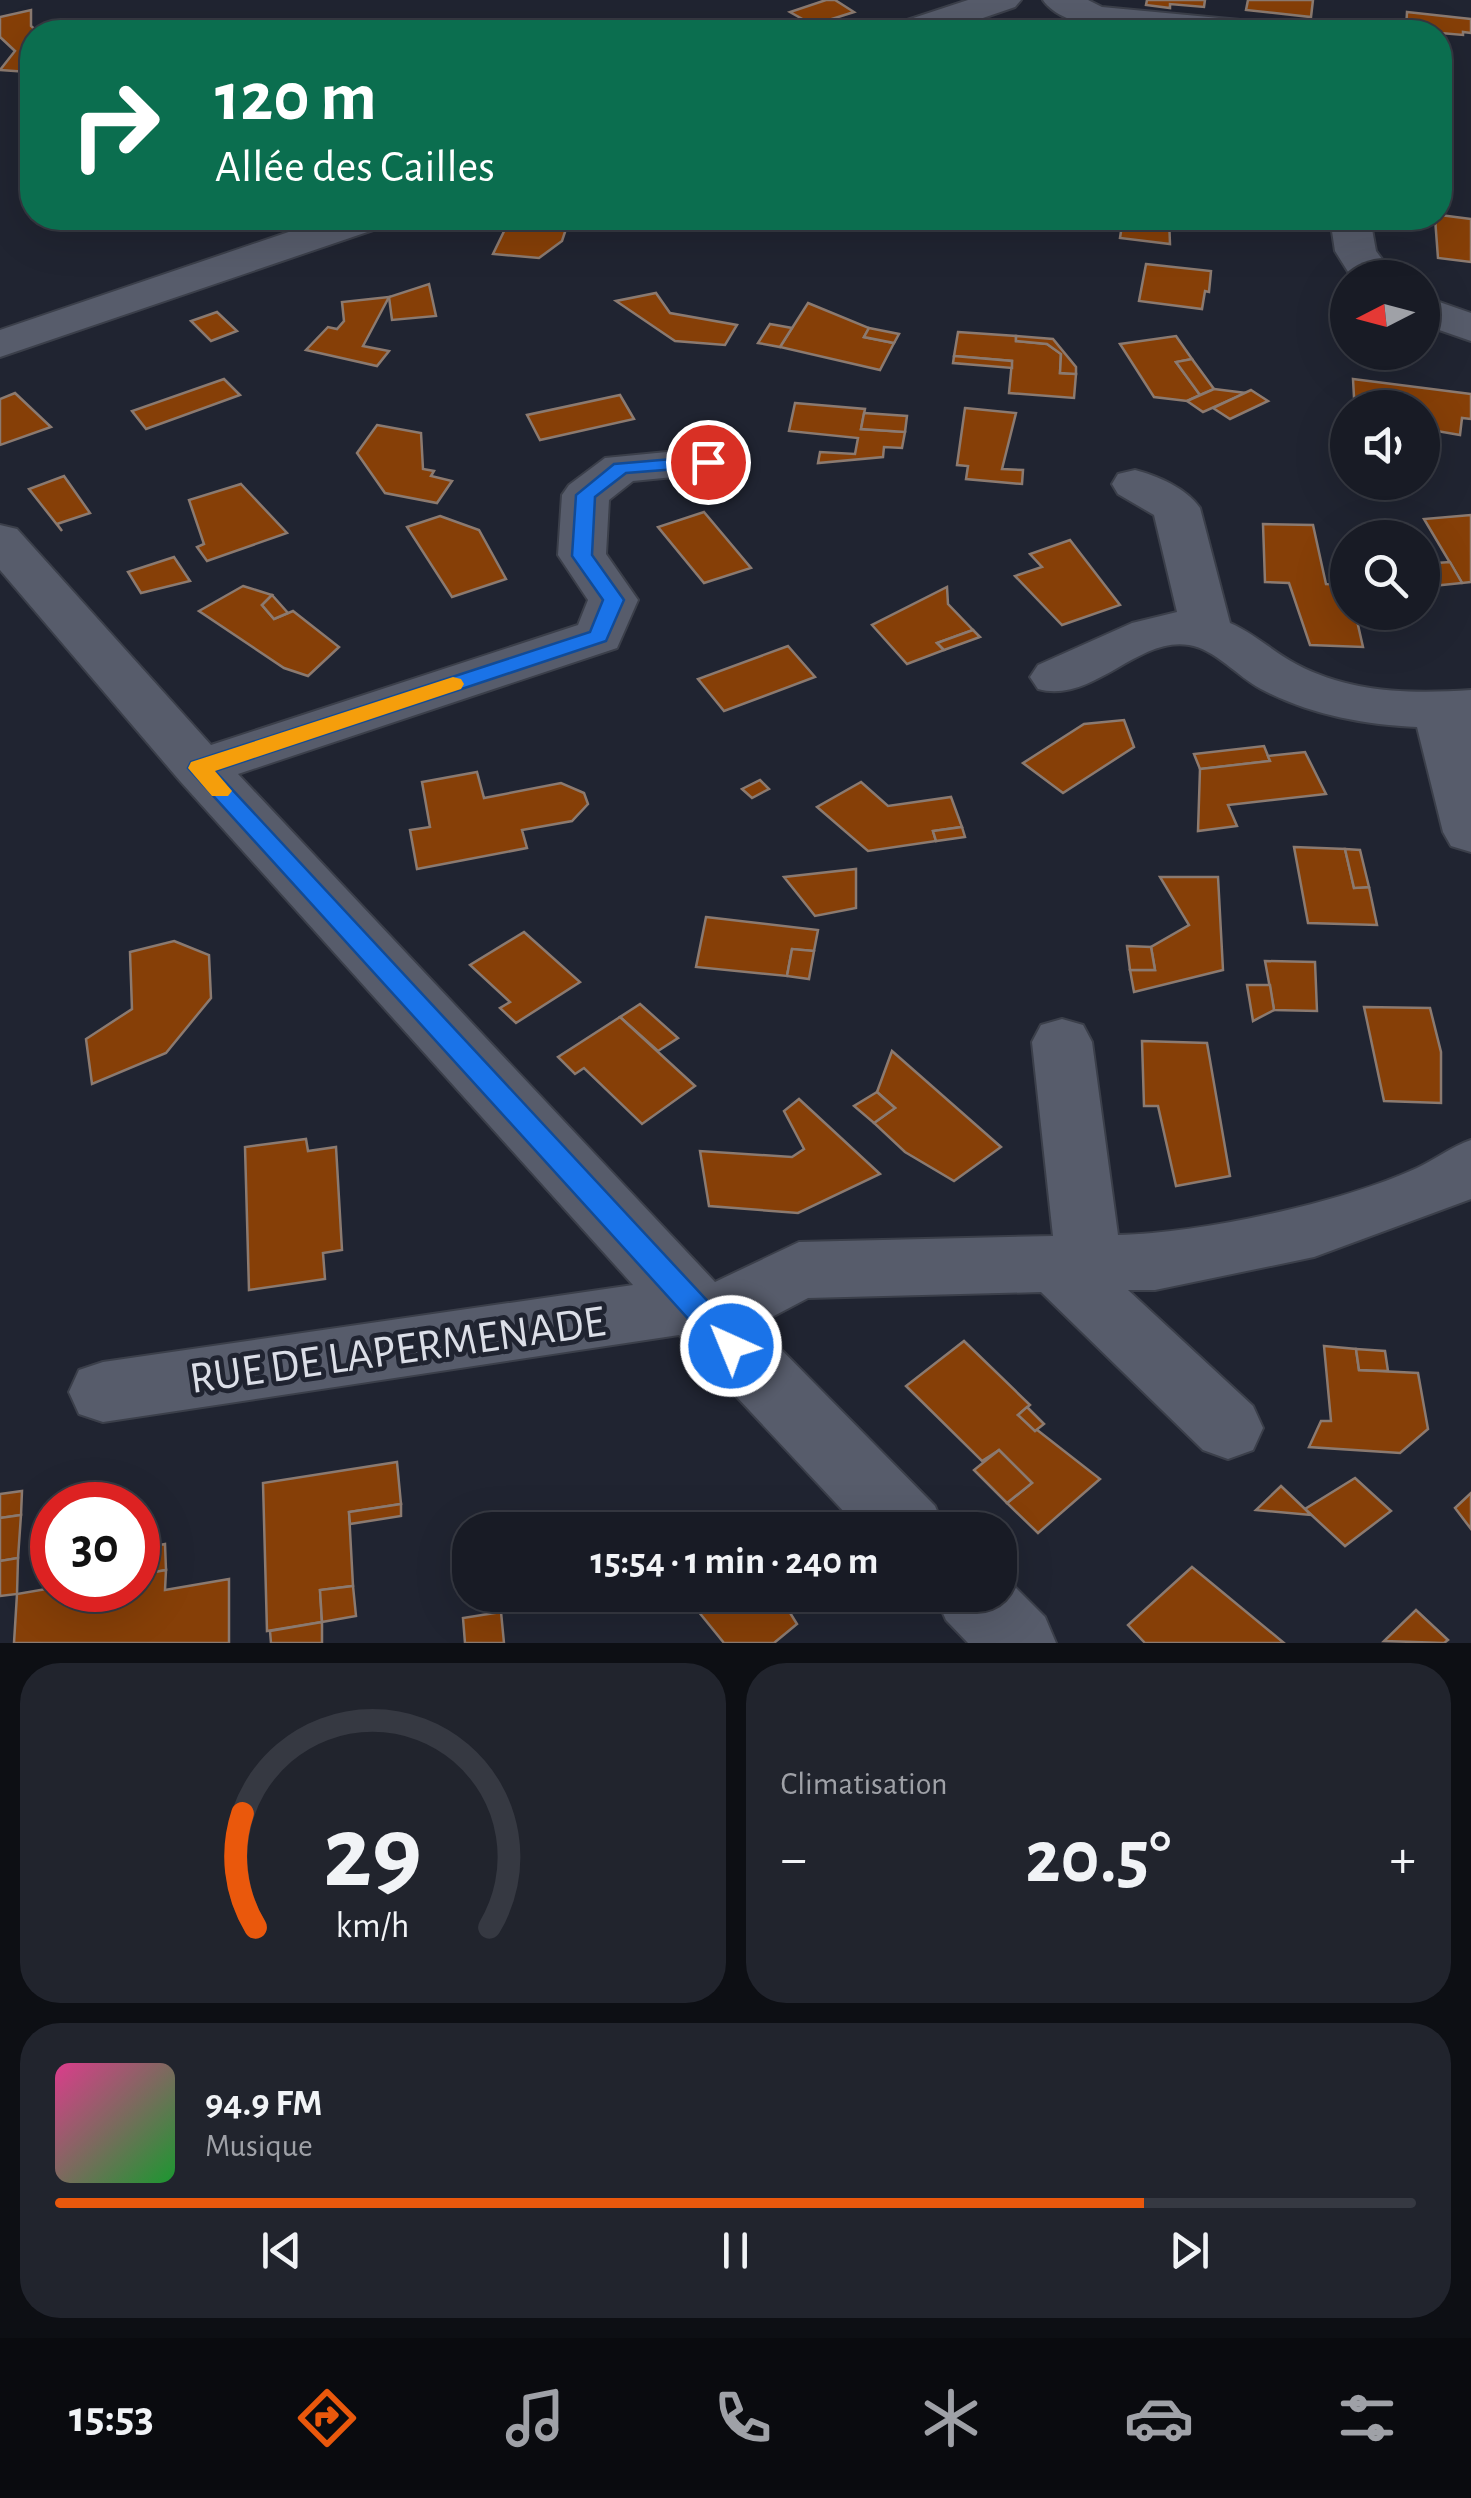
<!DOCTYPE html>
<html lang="fr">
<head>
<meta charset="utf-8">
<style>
	body { margin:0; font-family:"Alegreya Sans",sans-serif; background:#21242d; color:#f1f3f6; height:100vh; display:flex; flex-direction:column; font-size:38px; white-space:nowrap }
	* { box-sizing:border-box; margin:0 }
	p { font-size:32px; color:#9fa1a7 }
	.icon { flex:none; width:55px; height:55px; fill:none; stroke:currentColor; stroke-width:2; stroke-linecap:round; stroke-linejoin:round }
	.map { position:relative; height:1643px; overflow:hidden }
	.side { display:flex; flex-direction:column; gap:20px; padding:20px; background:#0d0f14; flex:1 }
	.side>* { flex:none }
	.top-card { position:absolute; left:20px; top:20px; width:1432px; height:210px; border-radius:40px; box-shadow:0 10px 40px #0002,0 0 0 2px #363942; background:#0b6e4f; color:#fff; overflow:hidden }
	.needle { width:65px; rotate:264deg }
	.controls { position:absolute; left:1330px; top:260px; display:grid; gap:20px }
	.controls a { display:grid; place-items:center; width:110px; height:110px; border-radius:50%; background:#181b25; box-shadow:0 10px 40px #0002,0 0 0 2px #363942; font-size:50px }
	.speed { position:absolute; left:30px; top:1482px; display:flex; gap:20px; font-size:50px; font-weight:700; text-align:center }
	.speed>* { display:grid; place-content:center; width:130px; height:130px; border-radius:50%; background:#181b25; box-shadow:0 10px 40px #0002,0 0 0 2px #363942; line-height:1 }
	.speed .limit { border:15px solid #d22; background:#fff; color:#111 }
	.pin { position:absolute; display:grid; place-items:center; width:85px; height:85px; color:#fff; margin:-42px; border:5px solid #fff; border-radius:50%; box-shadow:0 2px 10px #0007 }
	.me { position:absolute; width:110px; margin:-55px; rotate:316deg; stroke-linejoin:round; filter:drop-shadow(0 0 8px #0008) }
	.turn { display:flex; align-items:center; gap:35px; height:210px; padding:0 30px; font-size:45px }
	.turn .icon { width:130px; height:130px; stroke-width:2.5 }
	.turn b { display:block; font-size:70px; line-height:85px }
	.big { font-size:75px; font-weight:700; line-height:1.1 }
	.side .tile { flex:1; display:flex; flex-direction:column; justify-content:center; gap:15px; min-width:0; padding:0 35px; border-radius:40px; background:#21242d }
	.side .dial { align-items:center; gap:0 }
	.dial svg { height:260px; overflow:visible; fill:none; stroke:#363942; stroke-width:7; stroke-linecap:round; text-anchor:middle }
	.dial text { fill:#f1f3f6; stroke:none }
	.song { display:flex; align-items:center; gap:30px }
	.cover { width:120px; height:120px; border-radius:15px; background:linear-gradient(135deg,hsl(330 70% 55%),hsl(130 70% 35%)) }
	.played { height:10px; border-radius:5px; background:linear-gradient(90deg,#ea580c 80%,#363942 80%) }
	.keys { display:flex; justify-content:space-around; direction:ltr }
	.heat { display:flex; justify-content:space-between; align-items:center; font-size:55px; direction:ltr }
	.side .tiles { flex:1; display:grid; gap:20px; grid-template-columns:1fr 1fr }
	.tile:last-child { grid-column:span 2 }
	.trip { position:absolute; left:452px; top:1512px; width:565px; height:100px; border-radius:40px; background:#181b25; box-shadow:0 10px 40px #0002,0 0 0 2px #363942; font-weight:700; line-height:100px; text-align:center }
	.menu { display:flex; height:160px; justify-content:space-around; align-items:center; background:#0a0b0f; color:#9fa1a7 }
	.menu .icon { width:70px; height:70px }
	.menu .active { color:#ea580c }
	.menu b { font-size:45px; color:#f1f3f6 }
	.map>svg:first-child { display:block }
	.building { fill:#863f07; stroke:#8b7a70; stroke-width:2.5 }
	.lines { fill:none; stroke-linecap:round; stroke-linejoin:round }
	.minor-casing { stroke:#3b3f4a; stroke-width:4 }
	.minor { fill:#575c6b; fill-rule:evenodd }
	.route { fill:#1a73e8; stroke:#114b97; stroke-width:2.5 }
	.slow { fill:#f59e0b }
	.labels { text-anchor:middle; stroke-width:10; stroke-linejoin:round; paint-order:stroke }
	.near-street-label { font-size:45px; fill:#dbdee7; stroke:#202431 }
</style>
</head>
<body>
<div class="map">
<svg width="1471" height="1643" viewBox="0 0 1471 1643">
	<rect width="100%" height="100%" fill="#202431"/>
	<!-- building -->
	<g class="building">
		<path d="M826,0h9l19,12 -41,13 -23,-13z"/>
		<path d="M1147,0h58l-1,7 -34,-3v4l-24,-3z"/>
		<path d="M1248,0h65l-2,17 -65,-7z"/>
		<path d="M31,10v16l7,6h-6v33l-4,7 -28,-2 15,-19 -15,-14v-20z"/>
		<path d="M1407,12l64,7v14l-8,-1v3l-57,-5z"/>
		<path d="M1440,215l31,4v43l-33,-4 -3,-40z"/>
		<path d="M1123,218h46l1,26 -50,-6z"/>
		<path d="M509,221l58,5 -5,15 -23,17 -46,-4z"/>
		<path d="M1146,264l65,7 -2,21 -4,-1 -3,18 -63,-8z"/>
		<path d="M429,284l7,32 -44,4 -3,-23z"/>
		<path d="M656,293l14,20 67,12 -12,20 -50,-4 -59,-40z"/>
		<path d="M389,297l-26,49 26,5 -12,15 -71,-16 22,-23 9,2 7,-8 -2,-19z"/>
		<path d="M808,303l61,25 -5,9 30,6 -14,27 -100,-23z"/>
		<path d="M217,312l20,19 -26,10 -20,-20z"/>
		<path d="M770,324l22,4 -12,19 -22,-4z"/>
		<path d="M869,328l30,6 -5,9 -30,-6z"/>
		<path d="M958,332l58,4v5l31,3 14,10 -1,19 16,1 -2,24 -65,-5 3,-32 -58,-5z"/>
		<path d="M1016,336l37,3 23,28v7l-16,-1 1,-19 -14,-10 -31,-3z"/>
		<path d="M1176,336l16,23 -16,3 24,33 -13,6 -33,-4 -34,-53z"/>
		<path d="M954,356l58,5v7l-59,-5z"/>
		<path d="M1192,359l22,30 -14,6 -24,-33z"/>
		<path d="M224,379l16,16 -94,34 -14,-18z"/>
		<path d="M1353,379l118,15v25l-9,-1 -2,17 -29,-5 -1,-10 -8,-1v-11h-37v-4l-31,-7z"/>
		<path d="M1214,389l32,4 -43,19 -16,-11z"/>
		<path d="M1251,390l17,11 -38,18 -17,-11z"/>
		<path d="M15,393l36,34 -51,18v-46z"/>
		<path d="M620,395l14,24 -94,21 -13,-25z"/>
		<path d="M795,403l70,6 -4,20 44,3 -3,16 -18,-1 -1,10 -65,6 2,-11 35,2 3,-16 -69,-7z"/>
		<path d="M965,408l51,5 -14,56 21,1 -1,14 -56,-5 2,-13 -11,-1z"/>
		<path d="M864,413l43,3 -2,16 -44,-3z"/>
		<path d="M377,425l44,8 2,36 11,2 -3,5 21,5 -15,22 -52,-10 -28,-40z"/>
		<path d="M64,476l26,37 -33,11 5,7 -33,-42z"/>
		<path d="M241,484l46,49 -80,28 -10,-14 7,-3 -15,-44z"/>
		<path d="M704,512l47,56 -47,15 -46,-56z"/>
		<path d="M1471,515v67l-9,1 -38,-64z"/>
		<path d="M440,516l39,14 27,49 -54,18 -45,-70z"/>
		<path d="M1263,524l50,1 13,59 22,1v27h7l8,35 -53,-2 -21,-62 -24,-1z"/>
		<path d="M1070,540l50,65 -58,20 -47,-49 27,-9 -12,-13z"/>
		<path d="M174,557l16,24 -49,12 -13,-21z"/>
		<path d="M1450,562l12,21 -40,4v-23z"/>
		<path d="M243,586l29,9 -10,10 12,14 19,-8 46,36 -31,29 -24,-8 -85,-57z"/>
		<path d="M947,587l1,17 25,26 -36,13 7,7 -37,14 -35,-39z"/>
		<path d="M272,595l16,18 -14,6 -12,-14z"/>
		<path d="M973,630l7,7 -36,13 -7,-7z"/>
		<path d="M788,646l27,31 -91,34 -26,-32z"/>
		<path d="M1124,720l10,27 -71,46 -40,-30 61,-39z"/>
		<path d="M1264,746l6,15 -70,8 -6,-15z"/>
		<path d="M1305,752l21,42 -98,11 9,21 -39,5 2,-62 70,-8 -2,-5z"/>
		<path d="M477,772l7,26 77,-15 23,10 4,11 -16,17 -50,9 5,18 -110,21 -7,-39 20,-3 -8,-45z"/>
		<path d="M760,780l9,9 -17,9 -10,-9z"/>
		<path d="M861,782l27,24 63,-9 11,30 -29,4 3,10 -68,10 -51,-44z"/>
		<path d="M962,827l3,10 -29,4 -3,-10z"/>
		<path d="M1294,847l51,2 9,39 15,-1 8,38 -69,-2z"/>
		<path d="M1345,849l15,1 9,37 -15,1z"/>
		<path d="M856,869v39l-41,8 -31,-39z"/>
		<path d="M1160,877h58l5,93 -89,22 -4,-22h25l-4,-23 38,-22z"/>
		<path d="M706,917l112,13 -4,21 -22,-2 -5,27 -91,-9z"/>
		<path d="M524,932l56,50 -64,41 -16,-15 10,-6 -40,-37z"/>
		<path d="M174,941l35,14 2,43 -45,55 -74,31 -6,-45 46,-30 -2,-57z"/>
		<path d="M1127,946l24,1 4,23h-25z"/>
		<path d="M792,949l22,2 -5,28 -22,-3z"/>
		<path d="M1265,961l50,1 2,49 -43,-1z"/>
		<path d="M1247,985h23l4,25 -21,11z"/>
		<path d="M640,1004l38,34 -20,13 -38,-34z"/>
		<path d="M1364,1007l66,1 11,44v51l-57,-2z"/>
		<path d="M620,1017l75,69 -53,38 -58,-56 -9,6 -17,-17z"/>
		<path d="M1142,1041l65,2 23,133 -54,10 -18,-80h-14z"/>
		<path d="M892,1051l109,96 -47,34 -49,-29 -31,-29 21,-15 -18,-16z"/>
		<path d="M877,1092l18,16 -21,15 -20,-17z"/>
		<path d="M799,1099l81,75 -82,39 -89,-7 -9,-55 92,6 12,-8 -20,-38z"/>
		<path d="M306,1139l2,12 28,-4 6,103 -19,3 2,26 -76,11 -4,-143z"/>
		<path d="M964,1341l66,64 -12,10 82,64 -62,54 -31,-30 25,-20 -33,-33 -17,11 -76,-75z"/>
		<path d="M1324,1346l32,3 3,21 59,3 10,56 -28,24 -91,-6 12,-26h10z"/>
		<path d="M1356,1349l29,2 3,20 -29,-1z"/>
		<path d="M1027,1407l17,17 -9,7 -17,-16z"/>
		<path d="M999,1450l33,33 -25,20 -33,-33z"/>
		<path d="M397,1462l4,42 -52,8 4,74 -33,4 2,32 -55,9 -4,-148z"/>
		<path d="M1355,1478l36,33 -46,35 -40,-37z"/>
		<path d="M1281,1486l24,23 6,6 -55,-5z"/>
		<path d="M22,1491l-1,24 -21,3v-24z"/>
		<path d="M1471,1493v36l-16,-21z"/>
		<path d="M401,1504v12l-51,8 -1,-12z"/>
		<path d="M21,1515l-3,43 -18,3v-43z"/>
		<path d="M165,1544l1,26 -28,5v-26z"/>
		<path d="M18,1558l-1,36 -17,2v-35z"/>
		<path d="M1192,1567l92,76h-139l-17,-18z"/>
		<path d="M166,1570l-1,20 64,-11v64h-215l3,-49 35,-6 86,2v-15z"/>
		<path d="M353,1586l3,30 -34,6 -2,-32z"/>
		<path d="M685,1595h94l18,29 -23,19h-50z"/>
		<path d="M1416,1610l32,30 -4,3 -60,-2z"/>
		<path d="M501,1612l3,31h-39l-2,-25z"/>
		<path d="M322,1622v21h-51l-1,-12z"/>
	</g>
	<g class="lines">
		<!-- minor casing -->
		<g class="minor-casing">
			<g id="minor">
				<path d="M968,0h53l-6,7 -73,25h-52l5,-8z"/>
				<path d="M1043,0h45l14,7 149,14 13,3 5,8c-50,3 -195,13 -226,-32z"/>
				<path d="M330,218h58l-6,9 -382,130v-27z"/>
				<path d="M1330,218h40l6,33 20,27h-44l-17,-27z"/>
				<path d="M1422,296l49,17v28l-49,-17z"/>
				<path d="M708,448l16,4 7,10 -7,10 -91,9 -24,19 -3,54 32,46 -21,48 -379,126 477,508 84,-40 254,-6 -21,-194 9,-17 21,-6 21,6 9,17 26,193c84,-2 223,-32 299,-67 19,-9 34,-21 54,-28v59l-157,58 -159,33h-27l125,116 10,22 -10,22 -25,9 -25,-9 -162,-158 -233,6 -51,27 178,181 10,24h-84l-182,-195 -576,87 -24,-8 -10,-22 10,-22 24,-8 530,-77 -453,-504 -180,-211v-45l17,4 194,216 367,-120 10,-25 -30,-45 4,-60 7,-10 36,-27z"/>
				<path d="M1135,470c23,6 51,18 65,38l30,115c24,10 43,29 66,41 54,29 115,30 175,26v162l-20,-6 -8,-14 -26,-105c-53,-2 -109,-13 -156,-38 -23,-12 -46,-40 -72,-44 -51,-9 -96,59 -151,44l-8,-12 8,-12 94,-42 45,-11 -23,-97 -36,-21 -6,-10 6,-10z"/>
				<path d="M1000,1572l45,45 11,26h-88l-22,-23 -11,-25h65z"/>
			</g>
		</g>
		<!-- minor -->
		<use href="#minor" class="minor"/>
	</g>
	<!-- route -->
	<path class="route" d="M708,456l7,2v8l-89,7 -31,24 -3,58 32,45 -18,41 -391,130 526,566 4,9 -4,9 -10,3 -10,-3 -533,-587 3,-6 399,-130 13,-32 -31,-44 4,-61 38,-31z"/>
	<!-- slow -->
	<path class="slow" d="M453,677l8,2 3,5 -3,5 -246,82 17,20 -4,5h-16l-24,-28 3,-6z"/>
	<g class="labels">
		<!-- near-street labels -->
		<g class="near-street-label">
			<text transform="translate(397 1348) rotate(-8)" y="16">RUE DE LAPERMENADE</text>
		</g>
	</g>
</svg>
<div class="controls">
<a><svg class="needle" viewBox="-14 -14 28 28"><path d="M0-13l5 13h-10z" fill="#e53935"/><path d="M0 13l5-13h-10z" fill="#9fa1a7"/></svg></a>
<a><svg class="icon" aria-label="sound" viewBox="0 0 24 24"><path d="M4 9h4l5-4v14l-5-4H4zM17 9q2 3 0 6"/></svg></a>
<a><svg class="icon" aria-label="search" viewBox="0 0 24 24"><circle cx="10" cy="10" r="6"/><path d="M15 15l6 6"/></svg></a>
</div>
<div class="speed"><div class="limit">30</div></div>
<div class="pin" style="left:708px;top:462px;background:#d93025"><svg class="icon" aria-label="arrive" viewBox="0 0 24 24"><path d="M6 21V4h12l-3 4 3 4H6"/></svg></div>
<svg class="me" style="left:731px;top:1346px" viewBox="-20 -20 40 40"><circle r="17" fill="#1a73e8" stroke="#fff" stroke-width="3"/><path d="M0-11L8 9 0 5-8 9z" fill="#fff"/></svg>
<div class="trip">15:54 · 1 min · 240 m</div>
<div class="top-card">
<div class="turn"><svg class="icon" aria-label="right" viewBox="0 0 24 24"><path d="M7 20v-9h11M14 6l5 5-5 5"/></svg><div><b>120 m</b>Allée des Cailles</div></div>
</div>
</div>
<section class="side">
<div class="tiles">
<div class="tile dial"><svg viewBox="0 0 100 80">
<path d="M14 69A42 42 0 1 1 86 69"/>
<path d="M14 69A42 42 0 0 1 10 34" stroke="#ea580c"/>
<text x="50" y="56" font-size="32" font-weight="700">29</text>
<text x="50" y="72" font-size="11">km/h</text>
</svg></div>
<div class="tile"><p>Climatisation</p>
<div class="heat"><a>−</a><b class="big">20.5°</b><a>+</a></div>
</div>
<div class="tile">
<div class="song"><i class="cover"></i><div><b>94.9 FM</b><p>Musique</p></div></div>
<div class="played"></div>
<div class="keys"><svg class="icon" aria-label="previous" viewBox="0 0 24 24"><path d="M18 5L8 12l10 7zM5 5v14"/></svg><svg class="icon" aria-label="pause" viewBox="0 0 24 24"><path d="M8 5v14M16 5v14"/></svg><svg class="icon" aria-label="next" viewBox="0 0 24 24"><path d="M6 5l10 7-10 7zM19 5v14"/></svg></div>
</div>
</div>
</section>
<nav class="menu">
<b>15:53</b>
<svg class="icon active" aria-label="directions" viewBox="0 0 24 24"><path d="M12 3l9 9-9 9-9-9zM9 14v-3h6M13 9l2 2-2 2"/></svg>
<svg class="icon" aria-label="music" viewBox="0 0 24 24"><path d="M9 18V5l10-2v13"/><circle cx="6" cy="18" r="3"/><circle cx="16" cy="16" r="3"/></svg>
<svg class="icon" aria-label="phone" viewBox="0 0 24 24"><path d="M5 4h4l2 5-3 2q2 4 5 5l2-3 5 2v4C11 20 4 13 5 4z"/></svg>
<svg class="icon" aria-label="climate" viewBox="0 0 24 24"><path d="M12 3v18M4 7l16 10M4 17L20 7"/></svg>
<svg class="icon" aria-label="car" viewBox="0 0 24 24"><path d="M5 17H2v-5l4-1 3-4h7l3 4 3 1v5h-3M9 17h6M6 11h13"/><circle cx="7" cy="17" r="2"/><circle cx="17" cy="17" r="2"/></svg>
<svg class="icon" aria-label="filters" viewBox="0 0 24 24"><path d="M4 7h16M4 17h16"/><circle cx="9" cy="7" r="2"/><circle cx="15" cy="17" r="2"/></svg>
</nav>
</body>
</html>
